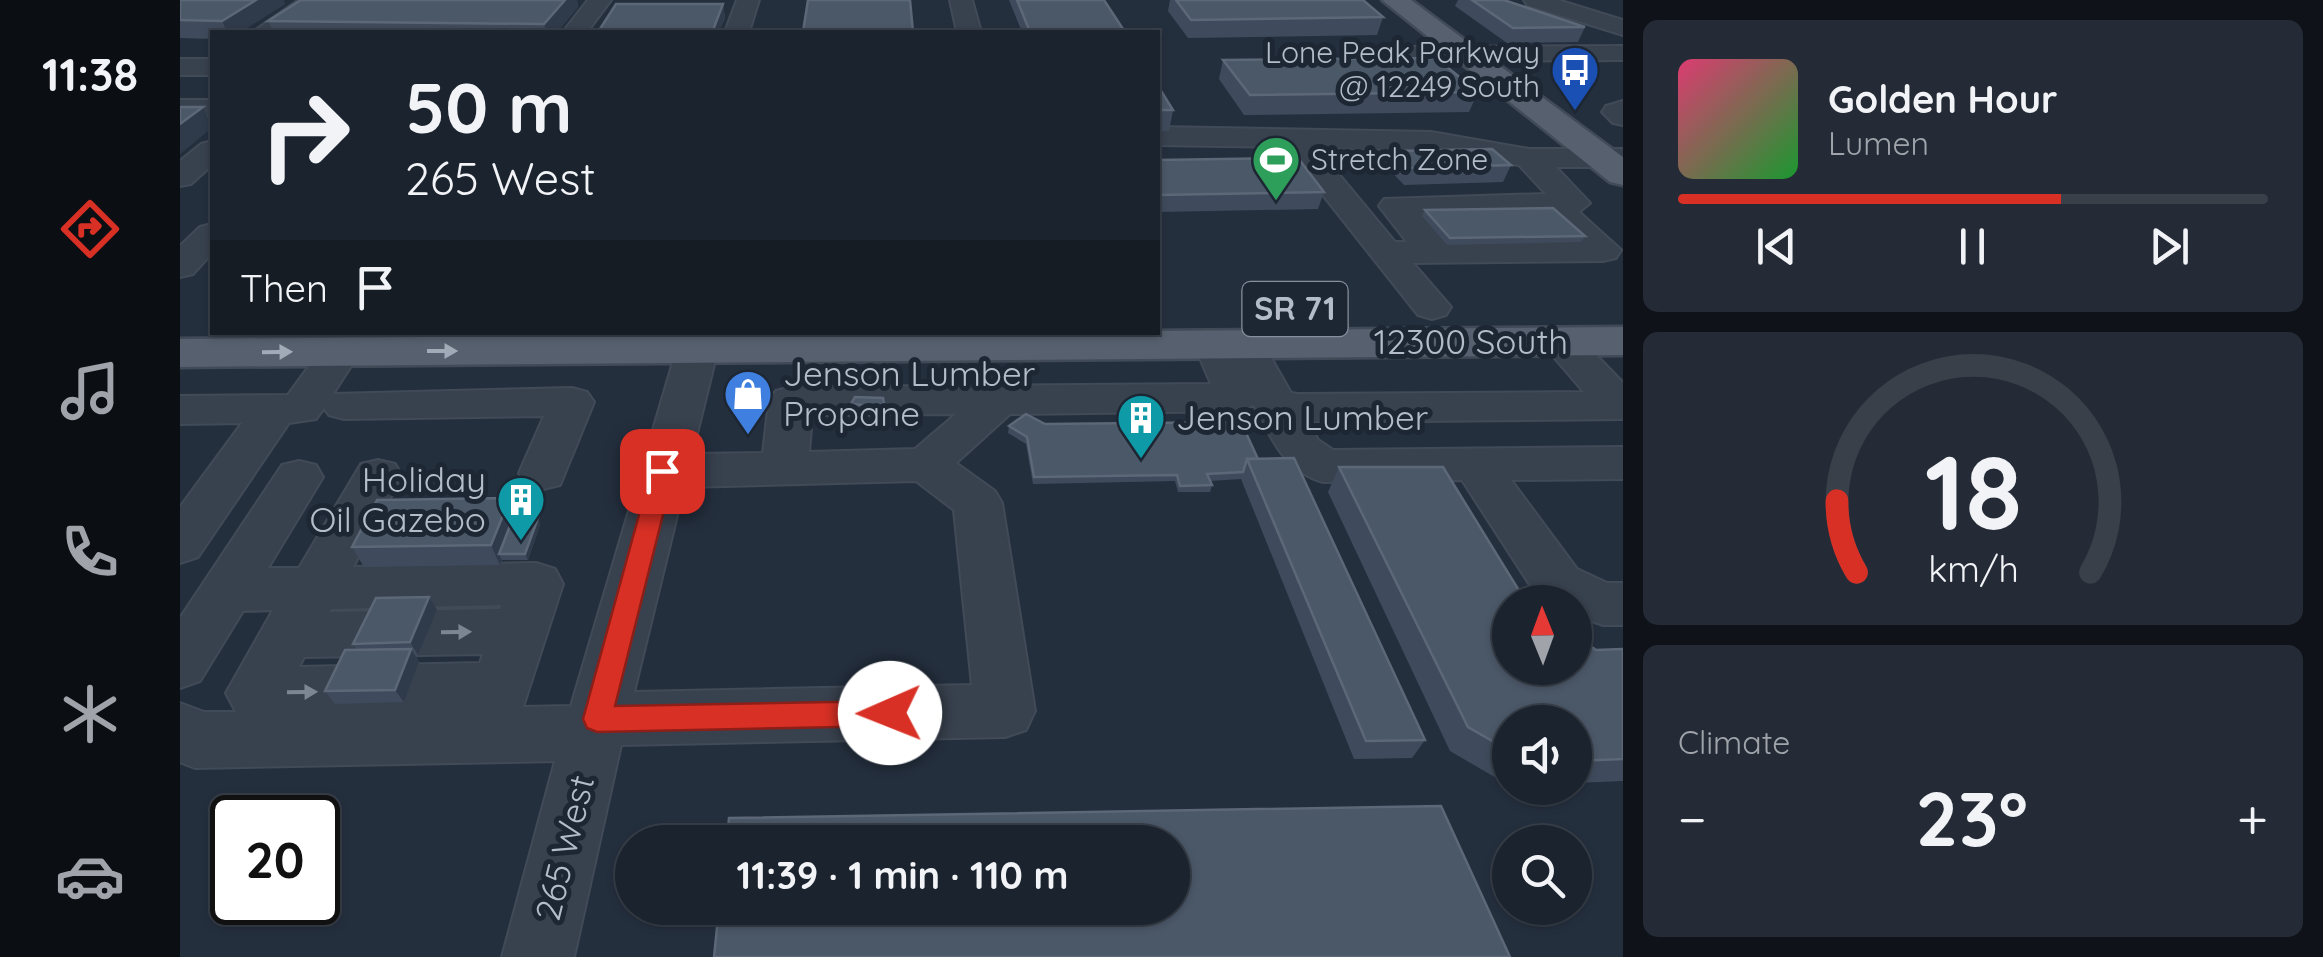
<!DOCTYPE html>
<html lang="en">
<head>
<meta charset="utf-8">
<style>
	body { margin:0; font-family:Quicksand,sans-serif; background:#242b36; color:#f1f3f6; height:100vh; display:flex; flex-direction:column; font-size:38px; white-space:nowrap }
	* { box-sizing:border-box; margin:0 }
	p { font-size:32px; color:#a0a4aa }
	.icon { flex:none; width:55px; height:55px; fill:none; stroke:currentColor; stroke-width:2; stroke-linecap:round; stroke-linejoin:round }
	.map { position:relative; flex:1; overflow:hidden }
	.drawer { display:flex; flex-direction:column; gap:20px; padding:20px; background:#0f1319; width:700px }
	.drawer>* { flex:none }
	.guide { position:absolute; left:30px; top:30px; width:950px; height:305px; border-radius:0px; box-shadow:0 2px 8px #0004,0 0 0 2px #39404a; background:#1b232e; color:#f1f3f6; overflow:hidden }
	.needle { width:65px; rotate:359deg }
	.buttons { position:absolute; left:1312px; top:585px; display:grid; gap:20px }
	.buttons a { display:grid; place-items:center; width:100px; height:100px; border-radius:50%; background:#1b232e; box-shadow:0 2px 8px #0004,0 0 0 2px #39404a; font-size:50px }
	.speed { position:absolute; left:30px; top:795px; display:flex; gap:20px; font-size:50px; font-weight:700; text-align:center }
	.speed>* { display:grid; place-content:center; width:130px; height:130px; border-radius:50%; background:#1b232e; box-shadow:0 2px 8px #0004,0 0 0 2px #39404a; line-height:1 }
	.speed .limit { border:5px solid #111; border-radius:15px; background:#fff; color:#111 }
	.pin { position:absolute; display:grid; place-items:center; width:85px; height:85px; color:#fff; margin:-42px; border-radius:20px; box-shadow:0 5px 15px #0006 }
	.me { position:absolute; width:110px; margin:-55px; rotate:269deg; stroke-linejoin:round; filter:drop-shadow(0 0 8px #0008) }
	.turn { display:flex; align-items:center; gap:35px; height:210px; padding:0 30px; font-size:45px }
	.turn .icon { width:130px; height:130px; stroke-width:2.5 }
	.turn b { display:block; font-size:70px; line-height:85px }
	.then { display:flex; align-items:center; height:95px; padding:0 30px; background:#0003; gap:20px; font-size:38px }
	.big { font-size:75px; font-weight:700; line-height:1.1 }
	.drawer .widget { flex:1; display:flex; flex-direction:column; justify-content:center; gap:15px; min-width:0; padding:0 35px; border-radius:15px; background:#242b36 }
	.drawer .dial { align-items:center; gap:0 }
	.dial svg { height:260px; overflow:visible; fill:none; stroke:#39404a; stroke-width:7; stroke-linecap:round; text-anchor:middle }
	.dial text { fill:#f1f3f6; stroke:none }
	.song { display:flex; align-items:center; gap:30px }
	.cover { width:120px; height:120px; border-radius:15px; background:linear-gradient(135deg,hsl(340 70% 55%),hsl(130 70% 35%)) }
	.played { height:10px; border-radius:5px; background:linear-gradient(90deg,#d93025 65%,#39404a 65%) }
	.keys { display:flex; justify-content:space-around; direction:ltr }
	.heat { display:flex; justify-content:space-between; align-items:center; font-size:55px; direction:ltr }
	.trip { position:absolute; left:435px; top:825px; width:575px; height:100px; border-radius:50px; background:#1b232e; box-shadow:0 2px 8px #0004,0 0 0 2px #39404a; font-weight:700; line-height:100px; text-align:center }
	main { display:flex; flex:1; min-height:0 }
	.menu { display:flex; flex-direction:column; width:180px; justify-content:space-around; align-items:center; background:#0b0e12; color:#a0a4aa }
	.menu .icon { width:70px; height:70px }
	.menu .on { color:#d93025 }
	.menu b { font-size:45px; color:#f1f3f6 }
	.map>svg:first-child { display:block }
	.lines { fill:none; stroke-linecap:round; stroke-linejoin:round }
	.minor-casing { stroke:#414a57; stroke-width:4 }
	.major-casing { stroke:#414a57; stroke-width:5 }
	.minor { fill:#38414e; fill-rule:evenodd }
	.major { fill:#56606e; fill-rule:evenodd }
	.wall { fill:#3f4b5c }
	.shaded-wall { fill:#2f3b4b }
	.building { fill:#4b5868; stroke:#5c6777; stroke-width:2.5 }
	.oneway { fill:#a1aab7 }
	.oneway2 { fill:#7c8592 }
	.route { fill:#d93025; stroke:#8d1f18; stroke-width:2.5 }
	.labels { text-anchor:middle; stroke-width:10; stroke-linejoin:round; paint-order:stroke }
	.far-poi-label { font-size:30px; fill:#b4bcc9; stroke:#1d2633; text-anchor:end }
	.shield { fill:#1d2633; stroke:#878f9c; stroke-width:2.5 }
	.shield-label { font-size:32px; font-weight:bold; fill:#b4bcc9 }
	.street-label { font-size:35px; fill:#b4bcc9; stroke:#1d2633 }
	.poi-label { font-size:35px; fill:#b4bcc9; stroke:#1d2633; text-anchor:start }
</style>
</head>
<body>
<main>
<nav class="menu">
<b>11:38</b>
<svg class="icon on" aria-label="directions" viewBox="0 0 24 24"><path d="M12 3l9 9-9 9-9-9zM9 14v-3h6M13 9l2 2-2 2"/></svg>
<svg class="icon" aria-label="music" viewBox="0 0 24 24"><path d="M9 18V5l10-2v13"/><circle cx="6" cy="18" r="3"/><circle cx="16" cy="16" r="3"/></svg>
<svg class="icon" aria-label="phone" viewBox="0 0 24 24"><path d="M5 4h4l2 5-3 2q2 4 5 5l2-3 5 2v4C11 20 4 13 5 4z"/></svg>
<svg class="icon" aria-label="climate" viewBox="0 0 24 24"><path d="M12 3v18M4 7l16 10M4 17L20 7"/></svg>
<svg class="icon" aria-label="car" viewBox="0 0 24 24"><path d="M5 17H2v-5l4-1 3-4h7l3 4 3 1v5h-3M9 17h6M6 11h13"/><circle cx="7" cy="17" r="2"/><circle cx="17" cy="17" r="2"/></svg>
</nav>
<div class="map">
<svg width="1443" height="957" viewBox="0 0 1443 957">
	<rect width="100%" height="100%" fill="#242f3e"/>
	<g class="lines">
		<!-- minor casing -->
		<g class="minor-casing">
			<g id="minor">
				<path d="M119,0h26l-45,32h-27z"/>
				<path d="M408,0h23l-24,32h-24z"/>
				<path d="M557,0h22l-10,32h-24z"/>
				<path d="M770,0h22l9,32h-24z"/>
				<path d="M1344,0h34l65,20v15l-96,-30z"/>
				<path d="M1443,46v14l-216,1 -12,-7 12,-7z"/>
				<rect x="0" y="59" width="32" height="16"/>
				<rect x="0" y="100" width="32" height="16"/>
				<path d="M1443,101v24l-10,-2 -11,-11 4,-6z"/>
				<path d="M978,127l273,5 98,17h94v18h-67l34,36 -11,9 42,38 -5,8 -13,3 -190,2 38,44 -5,8 -14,4 -14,-4 -133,-168 -127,-2zM1137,148l114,2 88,15 27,29 -162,5 -5,7 28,36h-12zM1361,213l30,27 -127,1 -22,-26z"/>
				<path d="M32,141v24l-21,19 -11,2v-25l21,-17z"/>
				<path d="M32,224v29l-19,21 -13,3v-31l20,-19z"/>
				<path d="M1380,329l14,3 49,51v36l-315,3 10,18 15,10 290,-3v32l-112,1 66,89 30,14h16v42h-20l-28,-10v-13l-36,-3 -77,-119 -139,2c-39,-11 -51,-43 -69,-77l-16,6 -228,3 -54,49 39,28 7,12 33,208 -9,19 -21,7 -384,8 -47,212h-72l53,-196 -360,7 -15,-6v-59l24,9h32l-10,-19 47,-83 -30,1 -43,70 -20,7v-70l102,-153 17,-4 17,4 7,12 -55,91h31l62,-104 17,-4 17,4 7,12 -49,91 183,-4 19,6 8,15 -40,123 48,-1 111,-374h40l-30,122 71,-1 6,-52 7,-10 15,-4 420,-3 -17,-40 6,-9c18,-4 40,-4 58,0l33,58 7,1 286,-2 -44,-51 6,-9zM776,414l-41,35 -106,3 3,-37zM736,481l38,29 18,175 -338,7 50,-205zM321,605l-1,4 -171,3 2,-3zM303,654l-3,9 -181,4 5,-10z"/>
				<path d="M160,340l14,3 6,9 -27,42 239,-6 15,4 7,10 -34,83 -17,4 -17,-4 -7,-12 25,-57 -200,3 -15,-4 -5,-7 -8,11 -27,4 -91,134 -18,6v-56l62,-84 -62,1v-28l108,-1 38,-52z"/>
			</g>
		</g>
		<!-- major casing -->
		<g class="major-casing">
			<g id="major">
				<path d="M1202,0h29l212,157v28l-13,-3z"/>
				<path d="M1443,327v28l-1443,12v-28z"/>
			</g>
		</g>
		<!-- minor -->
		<use href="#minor" class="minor"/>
		<!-- major -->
		<use href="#major" class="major"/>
	</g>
	<!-- wall -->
	<g class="wall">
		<path d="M0,0l105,4 -45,28h-28v7l-32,-1z"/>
		<path d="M121,0h276l1,7 -21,25h-284l-5,-11z"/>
		<path d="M829,0h95l21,32h-103z"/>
		<path d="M990,0h193l20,17 -6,18 -189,3 -20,-27z"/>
		<path d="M1278,0h46l81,27 -7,15 -71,1 -52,-37z"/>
		<path d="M543,4l2,14 -6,14h-121z"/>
		<path d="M1043,60l255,32 -9,20 -225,3 -25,-36z"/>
		<path d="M978,86l15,24 -4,21h-11z"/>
		<path d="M1214,151l117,14 -8,17 -99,3 -16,-17z"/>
		<path d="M978,160l166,32 -6,17 -160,3z"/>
		<path d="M1245,210l160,26 -4,6 -134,3 -25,-29z"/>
		<path d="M675,397l29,13 -10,3 -22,-2 -1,-7z"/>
		<path d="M865,424l213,35 167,281 -13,18 -58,1 -113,-280 -31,2 2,4 -2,7h-32l-3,-11 -142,3 -7,-40 -18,-11 1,-7z"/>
		<path d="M1159,467l171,135 86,48 27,-1v132l-48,2v-61h-65v64l-60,-35 -122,-259z"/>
		<path d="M338,518h20l2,7 -12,35h-26l-2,5 -136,2 -12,-20z"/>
		<path d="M257,610l-19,45h-3l4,7 -15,40 -69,2 -10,-13 32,-41 -4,-6z"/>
	</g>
	<!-- shaded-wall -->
	<g class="shaded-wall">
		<path d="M76,0h28l1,4 -45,28h-13l-5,-11z"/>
		<path d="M385,0h12l1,7 -21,25h-11l-2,-8z"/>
		<path d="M543,4l2,14 -6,14h-5z"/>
		<path d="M23,107l9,21 -32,26v-30z"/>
		<path d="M704,404v6l-10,3v-7z"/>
		<path d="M330,498l8,20 -19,36 3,6 -2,5 -9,-20z"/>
		<path d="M358,518l2,7 -12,35 -3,-6z"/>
		<path d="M249,597l8,13 -19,45 -8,-13z"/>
		<path d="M231,649l8,13 -15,40 -9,-12z"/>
	</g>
	<!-- building -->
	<g class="building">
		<path d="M0,0h76l-34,21 -42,-1z"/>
		<path d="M121,0h264l-21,24 -276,-3z"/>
		<path d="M628,0h102l3,32h-110z"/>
		<path d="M837,0h87l21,32h-95z"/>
		<path d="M996,0h187l20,17 -192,3z"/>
		<path d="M1292,0h32l81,27 -72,1z"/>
		<path d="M436,4h107l-10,26 -115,2z"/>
		<path d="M1256,58l42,34 -228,3 -27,-35z"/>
		<path d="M978,86l15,24h-15z"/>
		<path d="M0,107h23l-23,17z"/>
		<path d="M1312,149l19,16 -101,3 -16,-17z"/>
		<path d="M1118,158l26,34 -166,3v-35z"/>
		<path d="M1373,208l32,28 -135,2 -25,-28z"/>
		<path d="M675,397l28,1 1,6 -10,2 -23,-2z"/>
		<path d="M846,414l19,10 196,-2 17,37h-11l-4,13 -36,2 5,11 -32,1 -3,-11 -143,2 -7,-40 -18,-11z"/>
		<path d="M1114,458l131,282 -59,1 -119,-282z"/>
		<path d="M1159,467h104l83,135h-16v66h65v-33l21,15 27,-1v110l-48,2v-39h-65v29l-42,-24z"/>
		<path d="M330,498l-19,47 -139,2 25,-47z"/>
		<path d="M333,518h25l-13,36h-26z"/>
		<path d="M249,597l-19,45 -57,2 23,-46z"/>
		<path d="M231,649l-16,41 -70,1 20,-41z"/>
		<path d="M1261,806l69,151h-796l5,-49h453v-66h-445l2,-24z"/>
	</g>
	<!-- one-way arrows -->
	<defs><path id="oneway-solid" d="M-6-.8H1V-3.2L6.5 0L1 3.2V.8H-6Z" transform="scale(2.5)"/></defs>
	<g class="oneway">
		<use href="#oneway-solid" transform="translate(262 351)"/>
		<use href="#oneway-solid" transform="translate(97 352) rotate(-1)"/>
	</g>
	<g class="oneway2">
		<use href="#oneway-solid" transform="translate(276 632) rotate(-1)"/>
		<use href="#oneway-solid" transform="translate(122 692) rotate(-1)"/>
	</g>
	<!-- route -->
	<path class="route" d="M482,463l12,8 -59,235 275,-5 10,3 4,9 -4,9 -10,4 -293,6 -10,-4 -4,-9 68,-248z"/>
	<!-- icons -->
	<defs>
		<g id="bus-pin" transform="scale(2.5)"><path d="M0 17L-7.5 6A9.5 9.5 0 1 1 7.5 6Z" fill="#1a4fb4" stroke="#1d2633"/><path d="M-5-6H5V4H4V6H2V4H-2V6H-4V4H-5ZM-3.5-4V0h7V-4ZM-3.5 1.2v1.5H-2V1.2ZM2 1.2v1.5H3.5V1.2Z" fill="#fff"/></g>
		<g id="stadium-pin" transform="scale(2.5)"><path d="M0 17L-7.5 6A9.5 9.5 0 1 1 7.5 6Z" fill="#2e9e5b" stroke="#1d2633"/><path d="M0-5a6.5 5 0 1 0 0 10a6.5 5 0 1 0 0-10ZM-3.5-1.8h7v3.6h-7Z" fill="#fff"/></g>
		<g id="shop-pin" transform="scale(2.5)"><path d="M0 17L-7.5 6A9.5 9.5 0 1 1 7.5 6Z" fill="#3f7fe0" stroke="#1d2633"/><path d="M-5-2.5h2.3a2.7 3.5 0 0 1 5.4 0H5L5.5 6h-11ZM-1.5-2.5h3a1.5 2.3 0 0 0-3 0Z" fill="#fff"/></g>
		<g id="building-pin" transform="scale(2.5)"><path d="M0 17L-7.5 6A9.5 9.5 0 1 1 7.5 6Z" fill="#0f9aa8" stroke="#1d2633"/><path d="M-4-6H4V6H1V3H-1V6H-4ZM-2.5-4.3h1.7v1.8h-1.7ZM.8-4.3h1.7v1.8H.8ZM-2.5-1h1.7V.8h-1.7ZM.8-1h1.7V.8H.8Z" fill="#fff"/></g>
	</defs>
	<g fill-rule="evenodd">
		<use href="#bus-pin" x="1395" y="70"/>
		<use href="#stadium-pin" x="1096" y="160"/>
		<use href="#shop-pin" x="568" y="394"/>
		<use href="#building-pin" x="961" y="418"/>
		<use href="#building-pin" x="341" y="500"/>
	</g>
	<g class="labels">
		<!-- far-poi labels -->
		<g class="far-poi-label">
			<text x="1360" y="63">Lone Peak Parkway<tspan x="1360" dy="34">@ 12249 South</tspan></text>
			<text x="1131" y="170" text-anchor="start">Stretch Zone</text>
		</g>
		<!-- shield labels -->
		<rect class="shield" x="1062.5" y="282" width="105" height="54" rx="8"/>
		<g class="shield-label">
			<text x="1115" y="320">SR 71</text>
		</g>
		<!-- street labels -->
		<g class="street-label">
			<text x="1291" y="354">12300 South</text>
			<text transform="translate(385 848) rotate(-76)" y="12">265 West</text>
		</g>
		<!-- poi labels -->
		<g class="poi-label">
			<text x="603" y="386">Jenson Lumber<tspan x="603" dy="40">Propane</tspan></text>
			<text x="996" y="430">Jenson Lumber</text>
			<text x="306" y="492" text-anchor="end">Holiday<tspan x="306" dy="40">Oil Gazebo</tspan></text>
		</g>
	</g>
</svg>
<div class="buttons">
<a><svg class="needle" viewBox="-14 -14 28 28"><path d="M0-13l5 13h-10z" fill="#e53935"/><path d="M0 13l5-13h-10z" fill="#a0a4aa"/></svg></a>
<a><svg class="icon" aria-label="sound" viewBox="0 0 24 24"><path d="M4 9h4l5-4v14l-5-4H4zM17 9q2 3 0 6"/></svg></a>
<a><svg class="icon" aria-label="search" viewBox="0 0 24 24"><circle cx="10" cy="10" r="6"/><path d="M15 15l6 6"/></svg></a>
</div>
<div class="speed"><div class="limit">20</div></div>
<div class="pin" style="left:482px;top:471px;background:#d93025"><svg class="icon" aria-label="arrive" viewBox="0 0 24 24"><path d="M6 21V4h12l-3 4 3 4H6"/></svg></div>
<svg class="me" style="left:710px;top:713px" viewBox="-20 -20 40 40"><circle r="19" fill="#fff"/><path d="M0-13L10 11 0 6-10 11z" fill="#d93025"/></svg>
<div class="trip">11:39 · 1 min · 110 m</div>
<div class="guide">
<div class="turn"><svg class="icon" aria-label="right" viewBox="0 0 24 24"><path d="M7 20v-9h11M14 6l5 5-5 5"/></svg><div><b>50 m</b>265 West</div></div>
<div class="then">Then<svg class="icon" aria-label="arrive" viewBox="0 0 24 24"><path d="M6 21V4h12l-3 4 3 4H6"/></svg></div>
</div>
</div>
<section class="drawer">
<div class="widget">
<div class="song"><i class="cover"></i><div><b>Golden Hour</b><p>Lumen</p></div></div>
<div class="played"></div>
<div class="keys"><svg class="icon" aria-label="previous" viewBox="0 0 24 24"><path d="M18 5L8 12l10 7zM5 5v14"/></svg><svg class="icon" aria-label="pause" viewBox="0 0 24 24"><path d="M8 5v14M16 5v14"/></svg><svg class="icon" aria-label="next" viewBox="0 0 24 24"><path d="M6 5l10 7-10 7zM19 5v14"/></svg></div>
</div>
<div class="widget dial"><svg viewBox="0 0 100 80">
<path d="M14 69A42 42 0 1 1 86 69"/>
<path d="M14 69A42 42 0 0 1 8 47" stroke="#d93025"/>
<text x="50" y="56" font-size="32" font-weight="700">18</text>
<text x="50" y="72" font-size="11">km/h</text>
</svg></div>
<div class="widget"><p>Climate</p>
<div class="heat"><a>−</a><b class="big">23°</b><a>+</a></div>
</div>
</section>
</main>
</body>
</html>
